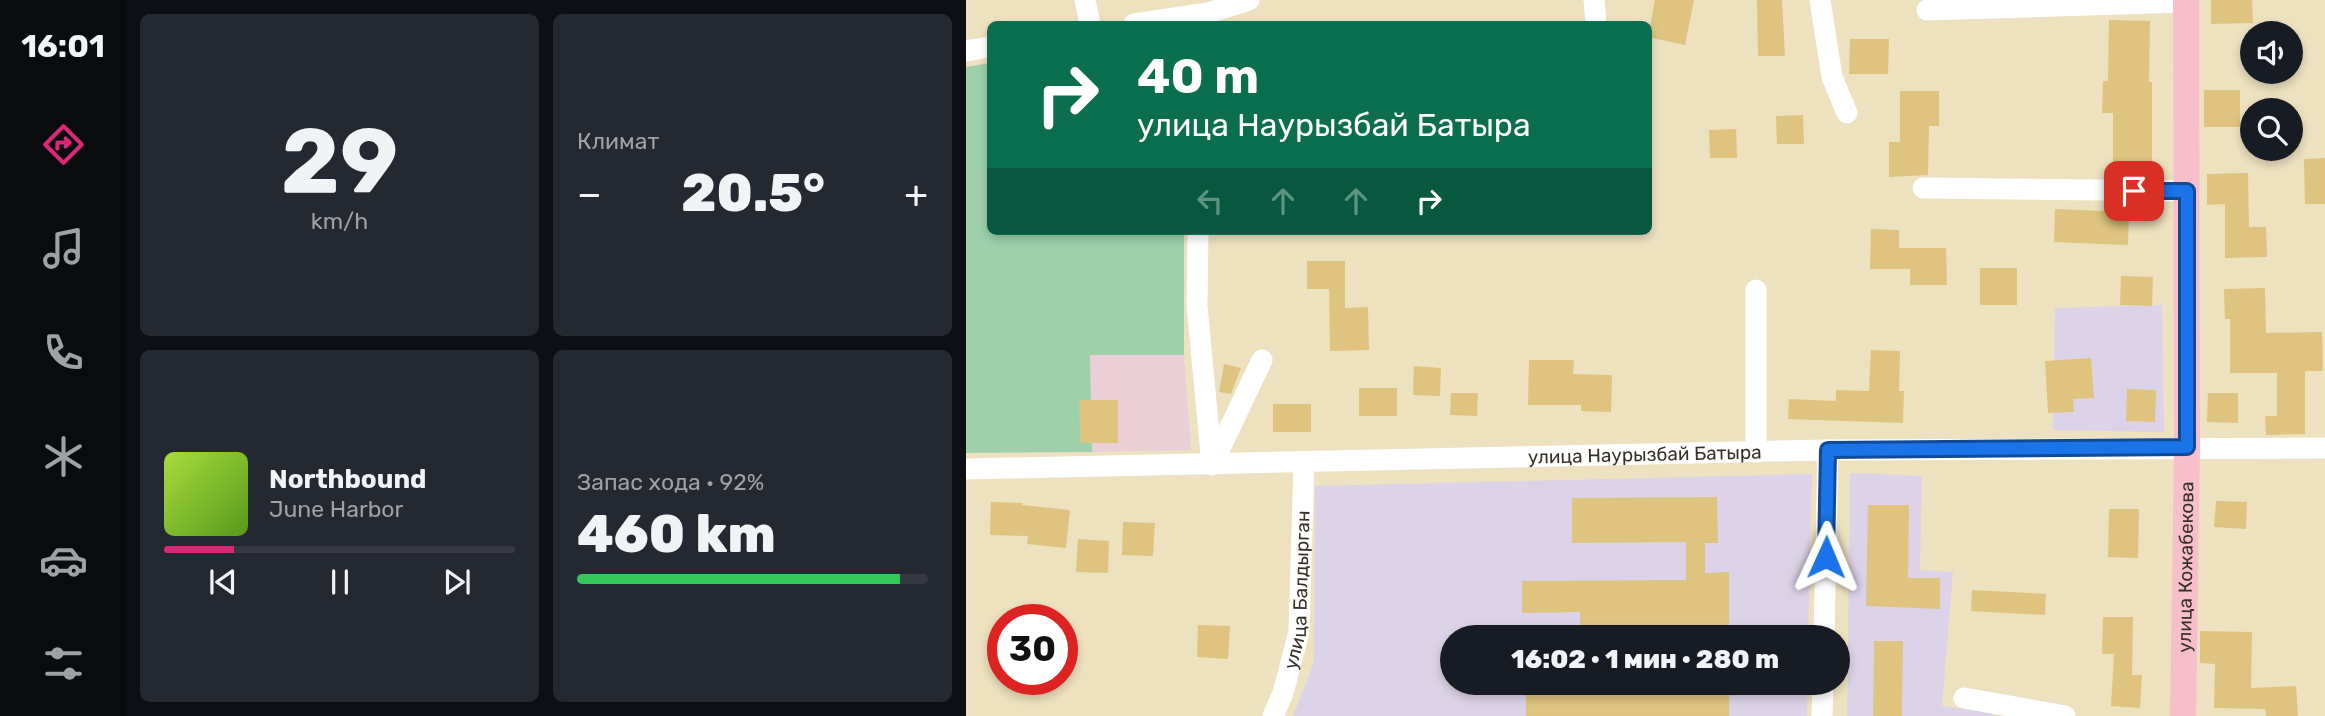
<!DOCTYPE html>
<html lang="ru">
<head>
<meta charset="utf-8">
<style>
	body { margin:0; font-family:Rubik,sans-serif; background:#242831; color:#f1f3f6; height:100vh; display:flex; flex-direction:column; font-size:26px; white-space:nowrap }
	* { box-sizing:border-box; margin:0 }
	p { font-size:23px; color:#9ea1a6 }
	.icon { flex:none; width:38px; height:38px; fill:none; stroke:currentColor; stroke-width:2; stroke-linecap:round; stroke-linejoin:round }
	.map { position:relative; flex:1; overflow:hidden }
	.side { display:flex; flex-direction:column; gap:14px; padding:14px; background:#0d0f14; width:840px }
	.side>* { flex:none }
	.top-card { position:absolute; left:21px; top:21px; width:665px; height:214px; border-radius:10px; box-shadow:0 4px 10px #0003; background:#0b6e4f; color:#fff; overflow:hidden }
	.fabs { position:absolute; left:1274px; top:21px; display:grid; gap:14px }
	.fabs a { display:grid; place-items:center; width:63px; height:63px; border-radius:50%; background:#171b24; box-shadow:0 4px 10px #0003; font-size:35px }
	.speed { position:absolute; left:21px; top:604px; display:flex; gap:14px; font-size:35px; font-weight:700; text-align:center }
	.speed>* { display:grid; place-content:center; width:91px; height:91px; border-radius:50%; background:#171b24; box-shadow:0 4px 10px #0003; line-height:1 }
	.speed .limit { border:10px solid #d22; background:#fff; color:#111 }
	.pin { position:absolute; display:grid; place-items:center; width:60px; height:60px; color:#fff; margin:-30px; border-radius:14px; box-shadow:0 4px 10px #0006 }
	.me { position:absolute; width:77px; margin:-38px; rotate:1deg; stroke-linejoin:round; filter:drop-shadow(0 0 5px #0008) }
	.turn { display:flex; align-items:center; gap:24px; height:147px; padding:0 35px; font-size:32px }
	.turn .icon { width:91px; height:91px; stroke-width:2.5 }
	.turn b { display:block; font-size:49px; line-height:60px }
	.lanes { display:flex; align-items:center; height:66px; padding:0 35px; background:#0003; justify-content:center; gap:35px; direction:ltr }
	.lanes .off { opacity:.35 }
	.big { font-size:52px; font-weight:800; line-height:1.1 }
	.side .tile { flex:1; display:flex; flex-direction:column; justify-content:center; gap:10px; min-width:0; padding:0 24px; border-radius:10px; background:#242831 }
	.side .dial { align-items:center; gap:0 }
	.dial b { font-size:91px; line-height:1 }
	.song { display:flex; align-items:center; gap:21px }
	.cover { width:84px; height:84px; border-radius:10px; background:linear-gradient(135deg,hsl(80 70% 55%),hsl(90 70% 35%)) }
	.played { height:7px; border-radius:4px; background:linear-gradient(90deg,#db2777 20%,#363941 20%) }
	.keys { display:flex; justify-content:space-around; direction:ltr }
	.heat { display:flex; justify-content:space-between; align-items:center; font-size:38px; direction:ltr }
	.charge { height:10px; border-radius:5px; background:linear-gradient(90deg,#34c759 92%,#363941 0) }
	.side .tiles { flex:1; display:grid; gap:14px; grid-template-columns:repeat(2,1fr) }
	.trip { position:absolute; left:474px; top:625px; width:410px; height:70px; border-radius:35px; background:#171b24; box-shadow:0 4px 10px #0003; font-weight:800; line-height:70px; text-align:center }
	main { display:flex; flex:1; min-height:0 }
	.tabs { display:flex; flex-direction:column; width:126px; justify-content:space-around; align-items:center; background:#090b0e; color:#9ea1a6 }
	.tabs .icon { width:49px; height:49px }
	.tabs .selected { color:#db2777 }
	.tabs b { font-size:32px; color:#f1f3f6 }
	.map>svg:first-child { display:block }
	.commercial { fill:#ddd3e8 }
	.industrial { fill:#ead0d6 }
	.green { fill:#9ed0aa }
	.building { fill:#dec47e }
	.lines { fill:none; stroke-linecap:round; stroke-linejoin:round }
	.minor { stroke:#fff; stroke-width:21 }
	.major { stroke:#f7bfcc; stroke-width:26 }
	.route-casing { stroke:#114b97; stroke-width:18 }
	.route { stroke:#1a73e8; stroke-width:12 }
	.labels { text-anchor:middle; stroke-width:5; stroke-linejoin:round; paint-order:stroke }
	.street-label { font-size:19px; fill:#373225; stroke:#fbefcd }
</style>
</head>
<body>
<main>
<nav class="tabs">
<b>16:01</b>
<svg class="icon selected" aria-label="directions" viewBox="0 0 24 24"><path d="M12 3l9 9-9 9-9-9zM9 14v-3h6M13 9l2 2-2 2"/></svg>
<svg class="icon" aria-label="music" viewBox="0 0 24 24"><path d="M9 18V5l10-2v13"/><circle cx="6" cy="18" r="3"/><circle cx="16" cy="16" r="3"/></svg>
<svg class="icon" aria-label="phone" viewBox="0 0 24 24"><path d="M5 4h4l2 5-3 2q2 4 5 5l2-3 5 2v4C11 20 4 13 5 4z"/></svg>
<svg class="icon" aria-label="climate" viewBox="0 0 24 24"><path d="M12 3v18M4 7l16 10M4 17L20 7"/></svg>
<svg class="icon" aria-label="car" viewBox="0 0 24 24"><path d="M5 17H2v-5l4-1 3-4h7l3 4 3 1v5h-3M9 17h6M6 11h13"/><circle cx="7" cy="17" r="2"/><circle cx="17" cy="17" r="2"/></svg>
<svg class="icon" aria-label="filters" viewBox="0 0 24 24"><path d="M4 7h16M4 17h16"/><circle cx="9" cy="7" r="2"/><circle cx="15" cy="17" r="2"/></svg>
</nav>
<section class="side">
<div class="tiles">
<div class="tile dial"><b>29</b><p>km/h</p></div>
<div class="tile"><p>Климат</p>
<div class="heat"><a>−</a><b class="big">20.5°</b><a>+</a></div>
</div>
<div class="tile">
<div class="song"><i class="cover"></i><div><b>Northbound</b><p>June Harbor</p></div></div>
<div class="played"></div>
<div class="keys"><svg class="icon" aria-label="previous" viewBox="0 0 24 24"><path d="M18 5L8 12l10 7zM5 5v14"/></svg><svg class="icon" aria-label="pause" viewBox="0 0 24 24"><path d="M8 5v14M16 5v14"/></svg><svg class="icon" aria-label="next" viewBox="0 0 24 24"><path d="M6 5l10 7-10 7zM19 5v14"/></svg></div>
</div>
<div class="tile"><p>Запас хода · 92%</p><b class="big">460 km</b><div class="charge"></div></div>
</div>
</section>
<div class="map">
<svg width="1359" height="716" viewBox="0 0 1359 716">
	<rect width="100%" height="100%" fill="#eee1c0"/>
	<!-- commercial -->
	<g class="commercial">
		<path d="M1196,305l2,127 -111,-2 2,-122z"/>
		<path d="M884,473l72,3 -2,94 33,2 -11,134 50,7v3h-145z"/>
		<path d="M846,474l-4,163h-356v45l356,1 -1,33h-514l21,-54 1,-176z"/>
	</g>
	<!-- industrial -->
	<path class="industrial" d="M124,354l94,1 7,95 -99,2z"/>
	<!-- green -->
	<path class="green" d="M24,63v168h194v124h-94l2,97 -126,1v-386z"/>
	<!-- building -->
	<g class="building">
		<path d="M689,0h39l-9,45 -37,-8z"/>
		<path d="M791,0h25l3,56h-27z"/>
		<path d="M1245,0h41l1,23 -42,1z"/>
		<path d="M1143,20l41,1 -1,61h3v83h-39v-52h-11l1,-32h5z"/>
		<path d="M884,39h39l-1,35h-39z"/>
		<rect x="1238" y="90" width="36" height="37"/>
		<path d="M934,91h39v35h-10l-1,49 -39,2v-35h11z"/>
		<path d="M837,115l1,29h-27l-1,-28z"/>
		<path d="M770,129l1,29h-27l-1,-28z"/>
		<path d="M1359,158v46h-20l-1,-45z"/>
		<path d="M1282,173l1,54h17l1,30 -42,1v-54l-18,1v-31z"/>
		<path d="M1089,209l74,3 -1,33 -74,-3z"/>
		<path d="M905,229l28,1v18h47l1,37h-37v-16h-40z"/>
		<path d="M341,261h38v47l23,-1 1,43 -39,1 -1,-62h-22z"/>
		<rect x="1014" y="268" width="37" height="37"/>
		<path d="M1155,276l32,1 -1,29 -32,-1z"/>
		<path d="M1299,288l1,45 56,-1 1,39h-18v63l-39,1 -1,-19h12v-43h-47v-54h-5l-1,-30z"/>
		<path d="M905,350l29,1 -1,40h5l-1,32 -115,-4 1,-20 47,2v-11l33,1z"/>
		<path d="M1125,358l3,40 -21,1 1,13 -26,1 -3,-52z"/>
		<path d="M563,360h45l-1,14 39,1 -1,37 -30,-1v-6h-53z"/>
		<path d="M258,364l17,4 -10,26 -12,-2z"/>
		<path d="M448,366l27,2 -1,28 -27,-1z"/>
		<rect x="393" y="388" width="38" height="28"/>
		<path d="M1161,389l29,1 -1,32 -29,-1z"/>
		<path d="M485,393h27l-1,23 -27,-1z"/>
		<path d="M1242,393h30v30l-31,-1z"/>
		<path d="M113,400h39v43h-38z"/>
		<rect x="307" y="404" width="38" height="28"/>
		<path d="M751,497l1,46h-13v30l24,-1v65h-149v-25l-58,1v-32l164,-1v-38l-114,1v-45z"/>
		<path d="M1250,501l31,1 -1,27 -32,-2z"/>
		<path d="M25,502l32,1 -1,2 48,5 -4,38 -39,-4 1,-8 -38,-1z"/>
		<path d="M902,505h41l-1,73h32v31l-74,-3z"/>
		<path d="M1143,509h30l-1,49 -30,-1z"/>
		<path d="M157,522l32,1 -2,33 -31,-1z"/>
		<path d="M112,539l31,2 -1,32 -32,-1z"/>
		<path d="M1006,590l74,4 -1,21 -74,-4z"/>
		<path d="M1137,617h30l-1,58h10l-2,33 -29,-2 3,-52h-12z"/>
		<path d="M232,625l32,1 -2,33 -31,-2z"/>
		<path d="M1234,631l52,1 -1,56 45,-2 2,30h-32l-1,-7 -51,-1 1,-44 -15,-1z"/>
		<path d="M908,641h29l-1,75h-29z"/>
		<path d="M614,682h149v34h-203v-28l54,-1z"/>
	</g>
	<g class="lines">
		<!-- minor -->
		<g class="minor">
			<path d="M119,0l5,24"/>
			<path d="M628,0l2,24"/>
			<path d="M854,0l12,77 15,36"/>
			<path d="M961,10l259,-8"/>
			<path d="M168,24l74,-11 41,-13"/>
			<path d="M0,51l24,-4"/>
			<path d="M957,188l264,3"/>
			<path d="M232,231l-1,75 15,159"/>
			<path d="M790,290v162"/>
			<path d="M247,463l49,-103"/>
			<path id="s1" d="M0,469l862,-19 497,-2"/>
			<path d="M858,637l4,-187"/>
			<path d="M998,698l101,18"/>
			<path id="s2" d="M307,716l10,-23 16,-61 5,-170"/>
			<path d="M856,716l1,-34"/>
		</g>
		<!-- major -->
		<path class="major" id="s3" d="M1217,716l4,-269 -1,-447"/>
	</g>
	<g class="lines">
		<!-- route casing -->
		<g class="route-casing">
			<path id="route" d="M860,557l2,-107 359,-3v-256h-53"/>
		</g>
		<!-- route -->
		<use href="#route" class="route"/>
	</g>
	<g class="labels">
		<!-- street labels -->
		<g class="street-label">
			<text dy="7" stroke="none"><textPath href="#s1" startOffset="679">улица Наурызбай Батыра</textPath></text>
			<text dy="7" stroke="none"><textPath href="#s3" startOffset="149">улица Кожабекова</textPath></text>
			<text dy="7" stroke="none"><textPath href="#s2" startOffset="130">улица Балдырган</textPath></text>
		</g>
	</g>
</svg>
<div class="fabs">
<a><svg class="icon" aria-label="sound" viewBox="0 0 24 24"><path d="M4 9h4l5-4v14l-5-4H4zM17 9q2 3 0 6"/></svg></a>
<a><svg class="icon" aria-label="search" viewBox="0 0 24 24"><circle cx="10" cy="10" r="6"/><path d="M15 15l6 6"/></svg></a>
</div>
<div class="speed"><div class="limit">30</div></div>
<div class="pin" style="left:1168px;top:191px;background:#d93025"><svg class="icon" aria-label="arrive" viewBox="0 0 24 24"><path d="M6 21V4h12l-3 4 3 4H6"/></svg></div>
<svg class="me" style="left:860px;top:557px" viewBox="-20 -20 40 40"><path d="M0-17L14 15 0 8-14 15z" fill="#1a73e8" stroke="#fff" stroke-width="4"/></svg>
<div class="trip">16:02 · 1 мин · 280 m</div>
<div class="top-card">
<div class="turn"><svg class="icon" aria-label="right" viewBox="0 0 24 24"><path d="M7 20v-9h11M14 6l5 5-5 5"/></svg><div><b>40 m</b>улица Наурызбай Батыра</div></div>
<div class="lanes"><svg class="icon off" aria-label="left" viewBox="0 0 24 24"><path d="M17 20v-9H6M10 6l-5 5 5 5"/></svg><svg class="icon off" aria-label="ahead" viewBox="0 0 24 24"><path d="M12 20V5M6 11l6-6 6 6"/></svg><svg class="icon off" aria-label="ahead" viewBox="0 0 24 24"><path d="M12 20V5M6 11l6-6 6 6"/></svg><svg class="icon" aria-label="right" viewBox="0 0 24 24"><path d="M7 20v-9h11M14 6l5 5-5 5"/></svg></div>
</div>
</div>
</main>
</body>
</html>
